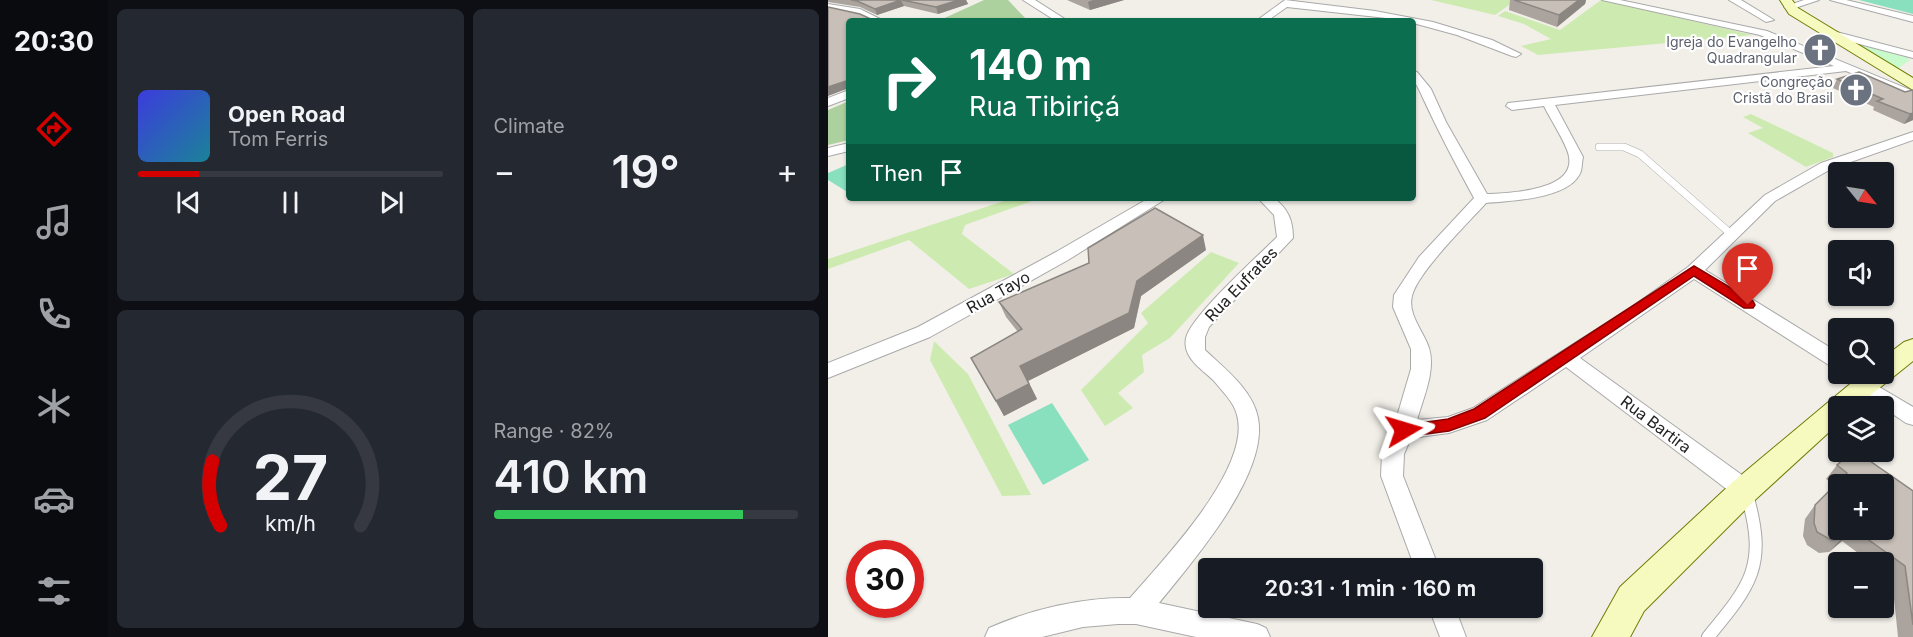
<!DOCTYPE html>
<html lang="en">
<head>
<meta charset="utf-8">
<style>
	body { margin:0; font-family:Inter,sans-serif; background:#242831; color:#f1f3f6; height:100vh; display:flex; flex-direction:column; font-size:22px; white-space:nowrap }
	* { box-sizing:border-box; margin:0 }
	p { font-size:20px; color:#9ea1a6 }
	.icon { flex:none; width:33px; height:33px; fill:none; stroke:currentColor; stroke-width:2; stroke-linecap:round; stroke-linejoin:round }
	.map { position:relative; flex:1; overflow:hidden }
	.panel { display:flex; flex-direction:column; gap:9px; padding:9px; background:#0d0f14; width:720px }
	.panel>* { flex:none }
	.banner { position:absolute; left:18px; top:18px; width:570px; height:183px; border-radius:6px; box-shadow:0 2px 4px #0004; background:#0b6e4f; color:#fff; overflow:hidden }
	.needle { width:39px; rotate:120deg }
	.buttons { position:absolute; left:1000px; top:162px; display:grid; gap:12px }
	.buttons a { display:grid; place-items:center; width:66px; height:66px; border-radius:6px; background:#171b24; box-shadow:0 2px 4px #0004; font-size:30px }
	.speed { position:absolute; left:18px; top:540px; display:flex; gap:12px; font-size:30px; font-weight:700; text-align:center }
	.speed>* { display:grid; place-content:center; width:78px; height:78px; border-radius:50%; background:#171b24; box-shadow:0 2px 4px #0004; line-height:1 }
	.speed .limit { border:9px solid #d22; background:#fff; color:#111 }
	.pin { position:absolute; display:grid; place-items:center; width:51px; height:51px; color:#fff; margin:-62px -26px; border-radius:50% 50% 50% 0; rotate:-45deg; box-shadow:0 0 6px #0007 }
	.pin .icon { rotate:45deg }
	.me { position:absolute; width:66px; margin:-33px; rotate:83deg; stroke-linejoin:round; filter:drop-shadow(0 0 4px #0008) }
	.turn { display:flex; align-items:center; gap:21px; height:126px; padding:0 24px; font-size:27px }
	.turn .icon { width:78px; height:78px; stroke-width:2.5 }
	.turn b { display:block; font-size:42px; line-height:51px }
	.then { display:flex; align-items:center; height:57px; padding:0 24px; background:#0003; gap:12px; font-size:22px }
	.big { font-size:45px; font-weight:600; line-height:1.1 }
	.panel .card { flex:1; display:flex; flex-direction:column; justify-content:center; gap:9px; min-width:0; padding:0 21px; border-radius:9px; background:#242831 }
	.panel .dial { align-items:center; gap:0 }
	.dial svg { height:156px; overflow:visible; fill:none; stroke:#363941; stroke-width:7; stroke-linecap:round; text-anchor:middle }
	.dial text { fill:#f1f3f6; stroke:none }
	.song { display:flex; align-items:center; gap:18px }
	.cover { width:72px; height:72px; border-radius:9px; background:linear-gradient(135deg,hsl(240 70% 55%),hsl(190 70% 35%)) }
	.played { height:6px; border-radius:3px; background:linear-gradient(90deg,#d40000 20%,#363941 20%) }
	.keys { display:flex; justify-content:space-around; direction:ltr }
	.heat { display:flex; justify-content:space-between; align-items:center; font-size:33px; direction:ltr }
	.charge { height:9px; border-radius:4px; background:linear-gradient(90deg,#34c759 82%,#363941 0) }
	.panel .tiles { flex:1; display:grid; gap:9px; grid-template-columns:repeat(2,1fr) }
	.trip { position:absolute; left:370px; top:558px; width:345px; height:60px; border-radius:6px; background:#171b24; box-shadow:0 2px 4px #0004; font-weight:600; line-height:60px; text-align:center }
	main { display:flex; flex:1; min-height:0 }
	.dock { display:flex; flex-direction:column; width:108px; justify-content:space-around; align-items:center; background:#090b0e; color:#9ea1a6 }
	.dock .icon { width:42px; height:42px }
	.dock .current { color:#d40000 }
	.dock b { font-size:27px; color:#f1f3f6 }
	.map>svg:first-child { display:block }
	.grass { fill:#cdebb0 }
	.forest { fill:#add19e }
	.park { fill:#c8facc }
	.pitch { fill:#88e0be }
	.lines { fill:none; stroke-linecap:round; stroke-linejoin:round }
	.lane-far1-casing { stroke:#a9a9a9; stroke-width:8 }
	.lane-casing { stroke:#a9a9a9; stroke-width:14 }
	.street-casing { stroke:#a9a9a9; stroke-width:2 }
	.secondary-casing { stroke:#707d05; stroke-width:2 }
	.lane-far1 { stroke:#fff; stroke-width:7 }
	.lane { stroke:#fff; stroke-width:12 }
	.street { fill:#fff; fill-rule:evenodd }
	.secondary { fill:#f7fabf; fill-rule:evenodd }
	.wall { fill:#aba49e; fill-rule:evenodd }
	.shaded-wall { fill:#8b8681 }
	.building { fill:#c7bfb8; stroke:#8b8681; stroke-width:1.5 }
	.route { fill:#d40000; stroke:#8a0000; stroke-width:1.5 }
	.labels { text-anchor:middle; stroke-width:4.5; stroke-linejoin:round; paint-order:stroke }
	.far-worship-label { font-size:14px; fill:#5b616d; stroke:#fff; text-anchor:end }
	.street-label { font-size:16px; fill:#222; stroke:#fff }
</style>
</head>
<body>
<main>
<nav class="dock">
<b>20:30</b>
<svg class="icon current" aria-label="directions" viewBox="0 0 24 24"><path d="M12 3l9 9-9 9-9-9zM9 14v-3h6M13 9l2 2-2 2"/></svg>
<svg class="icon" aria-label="music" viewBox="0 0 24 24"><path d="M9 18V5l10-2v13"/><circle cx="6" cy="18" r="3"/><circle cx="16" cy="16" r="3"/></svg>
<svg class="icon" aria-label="phone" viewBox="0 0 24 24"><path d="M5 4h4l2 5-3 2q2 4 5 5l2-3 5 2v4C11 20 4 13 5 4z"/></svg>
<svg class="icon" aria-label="climate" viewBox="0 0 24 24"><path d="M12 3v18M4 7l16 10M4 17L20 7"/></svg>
<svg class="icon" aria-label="car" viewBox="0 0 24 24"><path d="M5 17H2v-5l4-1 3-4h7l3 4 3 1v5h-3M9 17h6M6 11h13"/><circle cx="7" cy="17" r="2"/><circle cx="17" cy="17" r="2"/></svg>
<svg class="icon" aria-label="filters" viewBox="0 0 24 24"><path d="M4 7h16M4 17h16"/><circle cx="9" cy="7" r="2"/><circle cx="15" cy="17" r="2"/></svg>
</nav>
<section class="panel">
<div class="tiles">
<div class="card">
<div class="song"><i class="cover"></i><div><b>Open Road</b><p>Tom Ferris</p></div></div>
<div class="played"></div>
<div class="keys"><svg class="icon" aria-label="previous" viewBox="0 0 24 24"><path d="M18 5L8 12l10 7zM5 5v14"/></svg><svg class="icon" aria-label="pause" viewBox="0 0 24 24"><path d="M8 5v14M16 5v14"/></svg><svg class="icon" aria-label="next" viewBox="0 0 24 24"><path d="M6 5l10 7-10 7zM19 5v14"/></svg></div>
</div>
<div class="card"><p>Climate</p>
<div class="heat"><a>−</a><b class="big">19°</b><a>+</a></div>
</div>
<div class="card dial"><svg viewBox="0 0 100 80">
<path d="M14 69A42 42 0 1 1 86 69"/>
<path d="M14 69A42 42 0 0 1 10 36" stroke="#d40000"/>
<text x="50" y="56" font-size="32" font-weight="700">27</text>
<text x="50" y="72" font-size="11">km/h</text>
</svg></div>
<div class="card"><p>Range · 82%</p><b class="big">410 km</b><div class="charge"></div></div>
</div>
</section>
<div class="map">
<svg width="1085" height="637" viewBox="0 0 1085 637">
	<rect width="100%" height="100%" fill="#f2efe9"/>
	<!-- grass -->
	<g class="grass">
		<path d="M603,0h85l-21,15z"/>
		<path d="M773,0l152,35 -215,20 -17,-9 30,-7 -27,-15 -26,-8 7,-5 55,19z"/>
		<path d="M923,114l82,39v4l-27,10 -58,-34 15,-5 -20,-11z"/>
		<path d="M185,198h27l-75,27 -3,9 52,40 -45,15 -60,-49 -81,29v-10z"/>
		<path d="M383,252l28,11 -69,75 -28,17 2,17 -26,21 15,15 -28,18 -24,-36 67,-67 -7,-10z"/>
		<path d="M106,341l34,33 63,121 -29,1 -72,-136z"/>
	</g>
	<!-- forest -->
	<g class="forest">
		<path d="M156,0h24l20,21h-90z"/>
		<path d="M21,101v39l-21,5v-35z"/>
	</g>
	<!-- park -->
	<path class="park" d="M1023,40l53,15 6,5 -13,9z"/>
	<!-- pitch -->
	<g class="pitch">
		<path d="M1031,0h54v14z"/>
		<path d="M21,164v29l-21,-13v-7z"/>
		<path d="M224,403l37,57 -46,25 -35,-60z"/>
	</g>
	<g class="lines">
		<!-- lane-far1 casing -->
		<g class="lane-far1-casing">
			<path id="lane-far1" d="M771,147h25l16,7 91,80"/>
		</g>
		<!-- lane casing -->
		<g class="lane-casing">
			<path id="lane" d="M880,637c44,-53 59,-72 39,-142"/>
		</g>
		<!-- street casing -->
		<g class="street-casing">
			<g id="street">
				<path d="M195,0h12l33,21h-12z"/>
				<path d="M457,0l90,11 58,11 59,18 29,14 -5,3 -4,-1 -55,-21 -44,-12v-2l-126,-14 -20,14h-11z"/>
				<path d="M774,0h18l147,31 146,60v8l-67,-28 -291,34 28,52c-1,4 -1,10 -2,14 -9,28 -71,30 -95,32 -18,20 -69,70 -74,93 -5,18 12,36 17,52 7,23 -6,50 -12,72l31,-3 25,-9 160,-102 55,-39 77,-72 56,-32 92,-31v8l-82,29 -56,32 -70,69 134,83v16l-7,-2 -138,-88 -114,79 173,125 3,7 -3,7 -8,3 -8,-3 -171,-130 -79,53 -38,13 -38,5 -7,16 -1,22 36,92h-24l-34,-92 1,-22 11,-24 18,-61v-20l-18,-42 1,-12 25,-38 55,-59c-18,-33 -36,-67 -52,-102 -4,-10 -9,-14 -9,-25l4,1 14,17 15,33 41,72c21,-1 88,-3 82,-37 -1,-11 -20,-40 -25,-51l-32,4 -6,-4 2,-3 326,-37 -74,-31z"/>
				<path d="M901,0h12l33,20 -8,2z"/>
				<path d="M976,0h15l-30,10 -5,-3z"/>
				<path d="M1002,0h16l67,16v6z"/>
				<path d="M0,4l32,5 24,12h-13l-16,-7 -27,-4z"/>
				<path d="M1001,30l84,22v6l-88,-23 -1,-2z"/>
				<path d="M21,90v8l-21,8v-8z"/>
				<path d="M21,143v8l-21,5v-8z"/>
				<path d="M321,198h18l-99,62 -138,77 -102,41v-15l90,-36 138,-75z"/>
				<path d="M430,198h16c14,11 19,22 19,40l-84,89 -4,10v13c19,18 48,40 53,68 11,56 -65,143 -99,185l98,21 9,4 4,9h-74l-60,-13h-18l-35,3 -41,10h-57l4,-9c43,-19 94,-31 141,-30 33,-38 122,-130 107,-183 -3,-13 -15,-24 -23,-34 -12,-12 -32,-23 -28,-43 5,-22 72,-82 91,-101l-3,-22z"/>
				<path d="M1036,378l49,29v18l-7,-2 -49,-33 -3,-5 3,-5z"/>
				<path d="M601,608h26l11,29h-26z"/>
			</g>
		</g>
		<!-- secondary casing -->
		<g class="secondary-casing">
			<g id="secondary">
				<path d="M952,0h12l6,8 115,70v12l-124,-76z"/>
				<path d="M1085,339v22l-56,45h-18v17l-83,76 -112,112 -14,26h-38l28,-50 114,-106 128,-107h22v-17l20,-15z"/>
			</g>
		</g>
		<!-- lane-far1 -->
		<use href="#lane-far1" class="lane-far1"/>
		<!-- lane -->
		<use href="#lane" class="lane"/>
		<!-- street -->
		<use href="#street" class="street"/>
		<!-- secondary -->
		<use href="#secondary" class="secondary"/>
	</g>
	<!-- wall -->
	<g class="wall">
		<path d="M0,0h138l2,4 -30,10 -34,-8 -27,9 -17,-8 -32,-5z"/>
		<path d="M239,0h57l-34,10z"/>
		<path d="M682,0h76l-1,4 -28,23 -48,-17z"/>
		<path d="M1009,79l68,13 8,-2v30l-9,4 -31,-14 1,-3 -41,-19z"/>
		<path d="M378,250l-65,46 -7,32 -106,53 9,18 -33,17 -33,-58 47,-26 -12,-15 -7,-15z"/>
		<path d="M1009,465l76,26v146h-15l-6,-58 -8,-6v-11h-14l-28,-21 -13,11 -10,1 -12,-8 -4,-9 2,-17 10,-14 20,-20 -9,-6zM1056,484v46h-45z"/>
	</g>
	<!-- shaded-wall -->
	<g class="shaded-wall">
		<path d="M73,0l3,6 -27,9 -2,-6z"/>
		<path d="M129,0h9l2,4 -30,10 -2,-7z"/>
		<path d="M265,0h31l-34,10 -2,-8z"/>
		<path d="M751,0h7l-1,4 -28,23 2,-12z"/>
		<path d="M21,80v8l-21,8v-9z"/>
		<path d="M1085,113v7l-9,4 6,-10z"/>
		<path d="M375,235l3,15 -65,46 -7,32 -106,53 9,18 -33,17 -8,-15 24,-35 117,-85z"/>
		<path d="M1024,530l-10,11 -13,11 12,-13z"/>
	</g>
	<!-- building -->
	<g class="building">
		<path d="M23,0h50l-26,9 -18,-8z"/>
		<path d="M74,0h57l-23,7z"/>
		<path d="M686,0h65l-20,15z"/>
		<path d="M0,7l32,7 15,7h-26v59l-21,7z"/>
		<path d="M1031,72l46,20 8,-2v23l-3,1 -33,-13 6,-2 -46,-20z"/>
		<path d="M327,208l48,27 -66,46 -8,32 -109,53 9,18 -33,17 -25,-43 51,-29 -23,-27 90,-39 -1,-15z"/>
		<path d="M1024,452h5l56,39v134l-8,-59 -50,-36h29v-46h-45v46h13l-11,9 -10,1 -14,-8 -3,-9 1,-18 32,-32 -10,-8z"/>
	</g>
	<!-- route -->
	<path class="route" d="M866,266l59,35 2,4 -2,3h-9l-50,-32 -209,142 -36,13 -45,6 -5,-2 -3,-5 3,-4 49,-7 26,-10z"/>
	<!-- icons -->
	<defs>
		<g id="church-disc" transform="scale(1.725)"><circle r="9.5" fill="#6b7280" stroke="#fff"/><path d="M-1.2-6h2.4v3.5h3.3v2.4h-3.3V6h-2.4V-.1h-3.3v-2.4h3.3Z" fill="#fff"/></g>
	</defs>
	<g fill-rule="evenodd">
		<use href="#church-disc" x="992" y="50"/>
		<use href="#church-disc" x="1028" y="90"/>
	</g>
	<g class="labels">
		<!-- far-worship labels -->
		<g class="far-worship-label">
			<text x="969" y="47">Igreja do Evangelho<tspan x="969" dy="16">Quadrangular</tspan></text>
			<text x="1005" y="87">Congreção<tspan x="1005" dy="16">Cristã do Brasil</tspan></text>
		</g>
		<!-- street labels -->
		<g class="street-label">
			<text transform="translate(413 284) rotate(-46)" y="6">Rua Eufrates</text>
			<text transform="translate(170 292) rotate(-29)" y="6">Rua Tayo</text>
			<text transform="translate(828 424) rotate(37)" y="6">Rua Bartira</text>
		</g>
	</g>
</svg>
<div class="buttons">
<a><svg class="needle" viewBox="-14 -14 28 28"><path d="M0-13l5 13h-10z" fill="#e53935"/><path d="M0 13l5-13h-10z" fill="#9ea1a6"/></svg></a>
<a><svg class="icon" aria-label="sound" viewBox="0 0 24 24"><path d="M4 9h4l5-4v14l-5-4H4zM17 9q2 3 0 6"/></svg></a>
<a><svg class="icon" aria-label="search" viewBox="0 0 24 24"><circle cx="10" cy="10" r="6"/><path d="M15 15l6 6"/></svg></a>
<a><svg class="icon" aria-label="layers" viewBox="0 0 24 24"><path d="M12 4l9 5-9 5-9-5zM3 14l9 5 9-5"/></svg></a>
<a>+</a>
<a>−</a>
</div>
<div class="speed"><div class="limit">30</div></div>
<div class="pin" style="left:920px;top:305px;background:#d93025"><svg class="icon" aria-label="arrive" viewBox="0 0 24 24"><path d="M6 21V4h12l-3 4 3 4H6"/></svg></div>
<svg class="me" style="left:576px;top:430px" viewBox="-20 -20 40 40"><path d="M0-17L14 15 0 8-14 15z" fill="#d40000" stroke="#fff" stroke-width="4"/></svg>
<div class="trip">20:31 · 1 min · 160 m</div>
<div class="banner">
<div class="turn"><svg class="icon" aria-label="right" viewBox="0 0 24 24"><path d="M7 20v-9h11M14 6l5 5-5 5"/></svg><div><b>140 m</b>Rua Tibiriçá</div></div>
<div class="then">Then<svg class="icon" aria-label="arrive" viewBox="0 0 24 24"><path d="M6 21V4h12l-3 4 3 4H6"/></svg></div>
</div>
</div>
</main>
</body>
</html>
